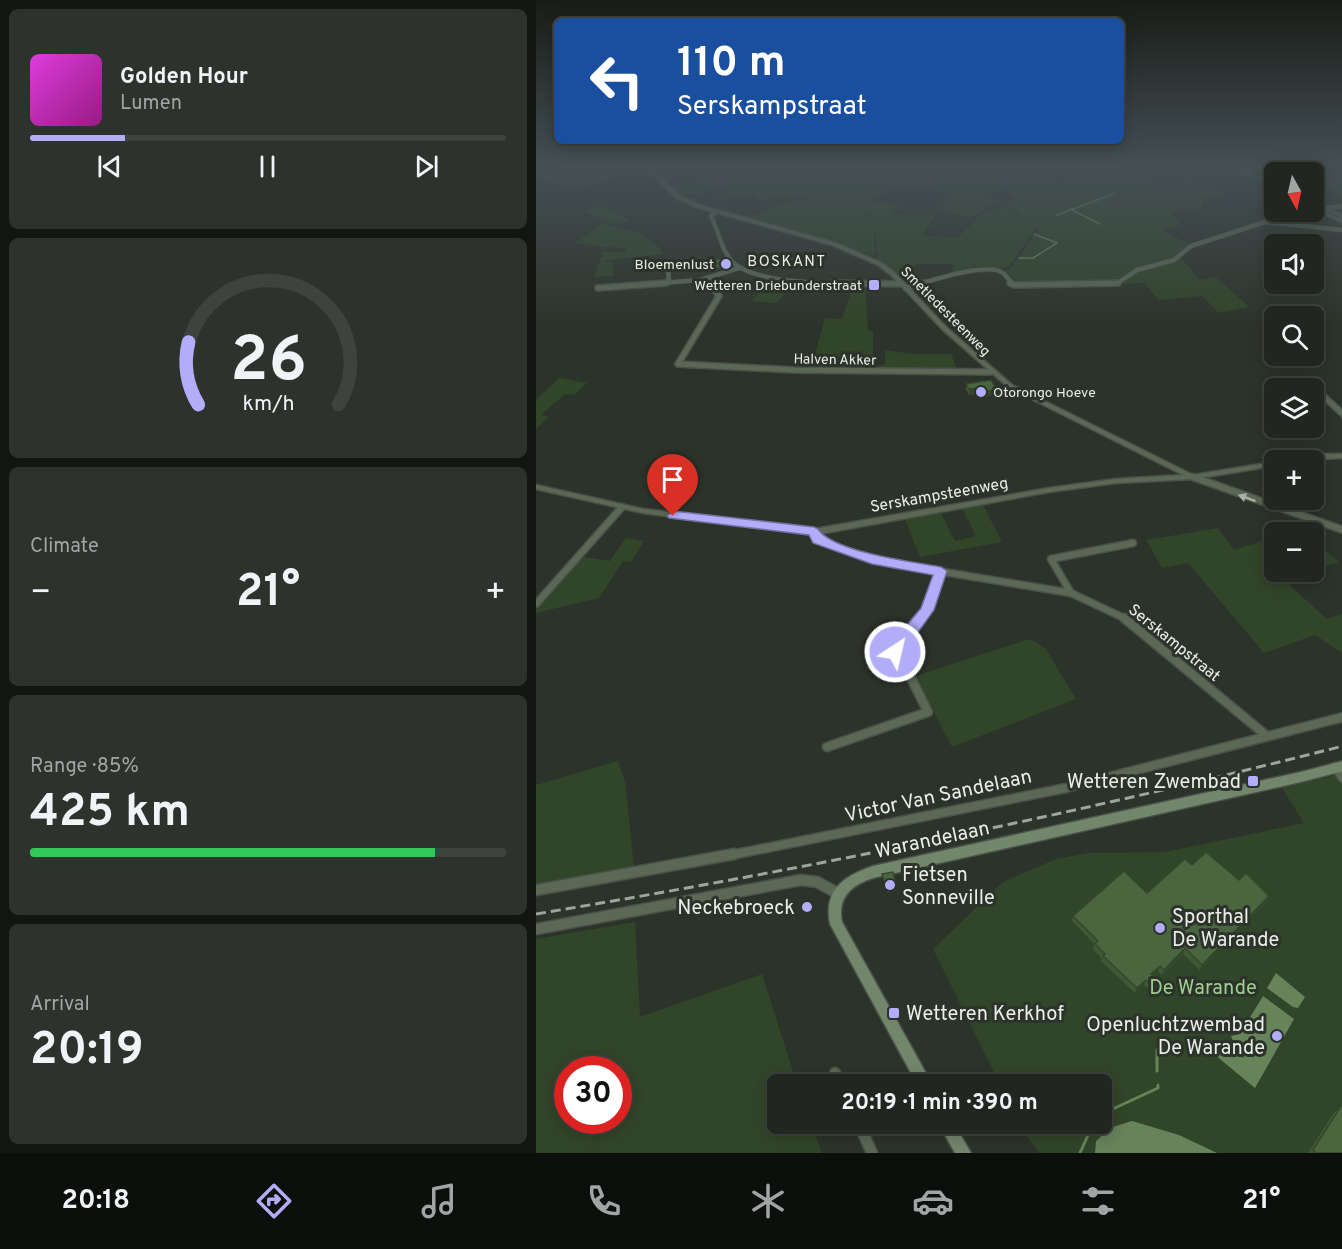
<!DOCTYPE html>
<html lang="en">
<head>
<meta charset="utf-8">
<style>
	body { margin:0; font-family:Overpass,sans-serif; background:#2d322d; color:#f1f3f6; height:100vh; display:flex; flex-direction:column; font-size:22px; white-space:nowrap }
	* { box-sizing:border-box; margin:0 }
	p { font-size:20px; color:#a2a5a5 }
	.icon { flex:none; width:33px; height:33px; fill:none; stroke:currentColor; stroke-width:2; stroke-linecap:round; stroke-linejoin:round }
	.map { position:relative; flex:1; overflow:hidden }
	.sheet { display:flex; flex-direction:column; gap:9px; padding:9px; background:#121512; width:536px }
	.sheet>* { flex:none }
	.banner { position:absolute; left:18px; top:18px; width:570px; height:126px; border-radius:9px; box-shadow:0 3px 15px #0003,0 0 0 2px #3e433e; background:#1a4fa0; color:#fff; overflow:hidden }
	.needle { width:39px; rotate:172deg }
	.controls { position:absolute; left:728px; top:162px; display:grid; gap:12px }
	.controls a { display:grid; place-items:center; width:60px; height:60px; border-radius:9px; background:#212620; box-shadow:0 3px 15px #0003,0 0 0 2px #3e433e; font-size:30px }
	.speed { position:absolute; left:18px; top:1056px; display:flex; gap:12px; font-size:30px; font-weight:700; text-align:center }
	.speed>* { display:grid; place-content:center; width:78px; height:78px; border-radius:50%; background:#212620; box-shadow:0 3px 15px #0003,0 0 0 2px #3e433e; line-height:1 }
	.speed .limit { border:9px solid #d22; background:#fff; color:#111 }
	.pin { position:absolute; display:grid; place-items:center; width:51px; height:51px; color:#fff; margin:-62px -26px; border-radius:50% 50% 50% 0; rotate:-45deg; box-shadow:0 0 6px #0007 }
	.pin .icon { rotate:45deg }
	.me { position:absolute; width:66px; margin:-33px; rotate:35deg; stroke-linejoin:round; filter:drop-shadow(0 0 4px #0008) }
	.turn { display:flex; align-items:center; gap:21px; height:126px; padding:0 24px; font-size:27px }
	.turn .icon { width:78px; height:78px; stroke-width:2.5 }
	.turn b { display:block; font-size:42px; line-height:51px }
	.big { font-size:45px; font-weight:700; line-height:1.1 }
	.sheet .tile { flex:1; display:flex; flex-direction:column; justify-content:center; gap:9px; min-width:0; padding:0 21px; border-radius:9px; background:#2d322d }
	.sheet .dial { align-items:center; gap:0 }
	.dial svg { height:156px; overflow:visible; fill:none; stroke:#3e433e; stroke-width:7; stroke-linecap:round; text-anchor:middle }
	.dial text { fill:#f1f3f6; stroke:none }
	.song { display:flex; align-items:center; gap:18px }
	.cover { width:72px; height:72px; border-radius:9px; background:linear-gradient(135deg,hsl(300 70% 55%),hsl(310 70% 35%)) }
	.played { height:6px; border-radius:3px; background:linear-gradient(90deg,#b2adf9 20%,#3e433e 20%) }
	.keys { display:flex; justify-content:space-around; direction:ltr }
	.heat { display:flex; justify-content:space-between; align-items:center; font-size:33px; direction:ltr }
	.charge { height:9px; border-radius:4px; background:linear-gradient(90deg,#34c759 85%,#3e433e 0) }
	.trip { position:absolute; left:231px; top:1074px; width:345px; height:60px; border-radius:9px; background:#212620; box-shadow:0 3px 15px #0003,0 0 0 2px #3e433e; font-weight:700; line-height:60px; text-align:center }
	.tab-bar { display:flex; height:96px; justify-content:space-around; align-items:center; background:#0d0f0d; color:#a2a5a5 }
	.tab-bar .icon { width:42px; height:42px }
	.tab-bar .selected { color:#b2adf9 }
	.tab-bar b { font-size:27px; color:#f1f3f6 }
	main { display:flex; flex:1; min-height:0 }
	.map>svg:first-child { display:block }
	.green { fill:#314529; fill-rule:evenodd }
	.water { fill:#66835a }
	.lines { fill:none; stroke-linecap:round; stroke-linejoin:round }
	.stream-far1 { stroke:#66835a; stroke-width:1.5 }
	.stream { stroke:#66835a; stroke-width:3 }
	.minor-far4-casing { stroke:#4a5149; stroke-width:5 }
	.minor-far3-casing { stroke:#4a5149; stroke-width:8 }
	.minor-far2-casing { stroke:#4a5149; stroke-width:9 }
	.minor-far1-casing { stroke:#4a5149; stroke-width:11 }
	.minor-casing { stroke:#4a5149; stroke-width:13 }
	.tertiary-casing { stroke:#4a5149; stroke-width:3 }
	.secondary-casing { stroke:#4a5149; stroke-width:3 }
	.minor-far4 { stroke:#5b6856; stroke-width:4 }
	.minor-far3 { stroke:#5b6856; stroke-width:5 }
	.minor-far2 { stroke:#5b6856; stroke-width:6 }
	.minor-far1 { stroke:#5b6856; stroke-width:8 }
	.minor { stroke:#5b6856; stroke-width:10 }
	.tertiary { fill:#5b6856; fill-rule:evenodd }
	.secondary { fill:#72866b; fill-rule:evenodd }
	.rail { stroke:#9fa59e; stroke-width:3; stroke-dasharray:10 5; stroke-linecap:butt }
	.wall { fill:#405836 }
	.shaded-wall { fill:#34472c }
	.building { fill:#4a663f; stroke:#34472c; stroke-width:1.5 }
	.oneway { fill:#aab2a7 }
	.route { fill:#b2adf9; stroke:#7470a2; stroke-width:1.5 }
	.poi-dot { fill:#b2adf9; stroke:#2c332a; stroke-width:2 }
	.labels { text-anchor:middle; stroke-width:6; stroke-linejoin:round; paint-order:stroke }
	.far-poi-label { font-size:14px; fill:#eaeee9; stroke:#2c332a; text-anchor:end }
	.far-street-label { font-size:14px; fill:#eaeee9; stroke:#2c332a }
	.far-neighbourhood-label { font-size:15px; letter-spacing:1.5px; fill:#eaeee9; stroke:#2c332a }
	.street-label { font-size:16px; fill:#eaeee9; stroke:#2c332a }
	.near-poi-label { font-size:20px; fill:#eaeee9; stroke:#2c332a; text-anchor:end }
	.near-street-label { font-size:20px; fill:#eaeee9; stroke:#2c332a }
	.near-park-label { font-size:20px; fill:#a1cf8f; stroke:#2c332a }
</style>
</head>
<body>
<main>
<section class="sheet">
<div class="tile">
<div class="song"><i class="cover"></i><div><b>Golden Hour</b><p>Lumen</p></div></div>
<div class="played"></div>
<div class="keys"><svg class="icon" aria-label="previous" viewBox="0 0 24 24"><path d="M18 5L8 12l10 7zM5 5v14"/></svg><svg class="icon" aria-label="pause" viewBox="0 0 24 24"><path d="M8 5v14M16 5v14"/></svg><svg class="icon" aria-label="next" viewBox="0 0 24 24"><path d="M6 5l10 7-10 7zM19 5v14"/></svg></div>
</div>
<div class="tile dial"><svg viewBox="0 0 100 80">
<path d="M14 69A42 42 0 1 1 86 69"/>
<path d="M14 69A42 42 0 0 1 9 37" stroke="#b2adf9"/>
<text x="50" y="56" font-size="32" font-weight="700">26</text>
<text x="50" y="72" font-size="11">km/h</text>
</svg></div>
<div class="tile"><p>Climate</p>
<div class="heat"><a>−</a><b class="big">21°</b><a>+</a></div>
</div>
<div class="tile"><p>Range · 85%</p><b class="big">425 km</b><div class="charge"></div></div>
<div class="tile"><p>Arrival</p><b class="big">20:19</b></div>
</section>
<div class="map">
<svg width="807" height="1153" viewBox="0 0 807 1153">
	<rect width="100%" height="100%" fill="#2c332a"/>
	<!-- green -->
	<g class="green">
		<path d="M51,166h18l15,11 -54,14 -12,-9 -18,-4z"/>
		<path d="M203,166h57l6,4 17,-4h130l14,4 51,-4 2,3h15l26,14 29,-8 3,-3 -2,-6h87l-8,1 64,32 -19,-4 -7,4 -4,10 -9,-1 -22,5 13,12 -20,5 28,15 -19,14 -36,11 -17,12 -104,1 -9,-11c14,-10 22,-30 34,-43l-20,-11 -3,-8 -13,-7 13,-5 -12,-7 -22,3 19,9h-5l-25,14 -34,-7 -14,26 35,1 20,-19 26,-13 11,6 1,7 20,9 -27,40 -16,2 -20,-3 -6,5 -16,3 3,-10h-37l-17,12 -25,-18 3,-3 -6,-41h-6l7,3 2,36 -2,3 -57,-20 -72,-19 27,-6 -3,-4 41,-9 -10,-4 -40,7 -5,-5 11,-4 -44,9 -5,-4 11,-3 -6,-5 -38,7 -11,-9 75,-18zM626,166l3,3 32,17 -31,4 -42,-23zM370,187l43,6 3,4 -22,20 -38,-3 6,-9 -32,-4 25,-12z"/>
		<path d="M724,166h82l-11,3 11,8v19l-29,-12v-12h-33z"/>
		<path d="M66,205l28,15 -14,5 -32,-14z"/>
		<path d="M68,223c20,7 48,10 59,31l-57,6 -1,3 8,-1v14l-19,1 9,-25h22l2,-3 -53,-6z"/>
		<path d="M644,257l20,23 16,-3 33,30 -30,6 -17,-17 -43,4 -15,-17 -22,1 13,-12z"/>
		<path d="M250,280l10,1 -20,22 -25,-2 13,-12 11,2z"/>
		<path d="M318,284h11l3,47h5v38h-62l14,-51 17,1z"/>
		<path d="M349,350l27,4h39l6,15 -75,1 -5,-5h8z"/>
		<path d="M24,378l27,5 -13,12 -9,-1 -24,21 8,2 -13,12v-30z"/>
		<path d="M447,505l19,37 -82,15 -15,-38 35,-7 15,29 21,-5 -14,-28z"/>
		<path d="M682,528l16,22 40,-13v35h37l-26,9 42,38 15,-5v39l-27,-18 -51,18 -76,-90 -26,5 -16,-28z"/>
		<path d="M90,538l18,3 -13,21 -8,-1 -24,37 -63,15v-8l44,-49 30,5z"/>
		<path d="M777,541l26,21 -26,9z"/>
		<path d="M494,639l16,10 30,50 -124,48 -37,-71z"/>
		<path d="M82,761l7,21 9,85 -98,19v-101z"/>
		<path d="M800,775l7,9 -1,369h-303l-20,-29h83v-40h-102l-67,-135 70,-67 53,-23 32,-6 77,-1 139,-29 -22,-35z"/>
		<path d="M99,922l5,95 122,-43 35,110h-19v40h33l11,29h-286v-214zM32,1070h50v50h-50z"/>
	</g>
	<!-- water -->
	<g class="water">
		<path d="M740,973l29,24 -7,11 -5,-1 -26,-19z"/>
		<path d="M727,996l31,23 -39,69 -40,-33 8,-13 20,16 2,-4 -8,-3 -6,-15 9,-2z"/>
		<path d="M596,1121l47,14 38,18h-122l1,-12 14,-13z"/>
	</g>
	<g class="lines">
		<!-- stream-far1 -->
		<g class="stream-far1">
			<path d="M725,166l20,6"/>
			<path d="M777,178l20,-5 -2,-5 12,-1"/>
			<path d="M534,209l30,15"/>
			<path d="M521,215l59,-22"/>
			<path d="M483,258h14l24,-15 -23,-9"/>
		</g>
		<!-- stream -->
		<g class="stream">
			<path d="M621,1071v-21l6,-6"/>
			<path d="M566,1114l56,-26v-3"/>
			<path d="M544,1153l13,-29"/>
		</g>
		<!-- minor-far4 casing -->
		<g class="minor-far4-casing">
			<g id="minor-far4">
				<path d="M777,210l30,-4"/>
				<path d="M180,212l-5,4c8,15 11,39 25,49 32,23 126,18 166,19"/>
				<path d="M737,220l34,-8"/>
				<path d="M132,265l1,18"/>
				<path d="M170,279l5,5"/>
				<path d="M111,284l53,-4 39,-12"/>
				<path d="M383,284c17,-5 69,-22 84,-11 4,3 6,8 10,11"/>
				<path d="M563,284h17l21,-14 37,-10 17,-14 74,-24 78,8"/>
			</g>
		</g>
		<!-- minor-far3 casing -->
		<g class="minor-far3-casing">
			<g id="minor-far3">
				<path d="M174,283l9,13 -41,68 117,6 196,2"/>
				<path d="M295,283l71,1"/>
				<path d="M474,283l4,2 104,-2"/>
				<path d="M62,288l68,-5"/>
				<path d="M370,288l18,-5"/>
				<path d="M786,395l21,19"/>
			</g>
		</g>
		<!-- minor-far2 casing -->
		<g class="minor-far2-casing">
			<g id="minor-far2">
				<path d="M657,477l150,53"/>
				<path d="M278,532l4,8 54,20 199,33 55,26"/>
				<path d="M535,593l-20,-34 82,-16"/>
				<path d="M0,604l86,-97"/>
				<path d="M383,619l8,-9 14,-39"/>
			</g>
		</g>
		<!-- minor-far1 casing -->
		<g class="minor-far1-casing">
			<g id="minor-far1">
				<path d="M588,618l143,118"/>
				<path d="M291,747l101,-35 -32,-64 25,-30"/>
				<path d="M799,767l8,11"/>
				<path d="M190,856l340,-68 277,-71"/>
			</g>
		</g>
		<!-- minor casing -->
		<g class="minor-casing">
			<g id="minor">
				<path d="M0,890l198,-36"/>
				<path d="M0,929l265,-49 16,2 22,12"/>
				<path d="M299,1073l6,11"/>
				<path d="M323,1124l13,29"/>
			</g>
		</g>
		<!-- tertiary casing -->
		<g class="tertiary-casing">
			<g id="tertiary">
				<path d="M108,166h5l31,30 20,9 136,38 46,20 13,10 51,54 66,58 181,90 81,-13v4l-81,13 -77,4 -67,9 -235,43 -171,-22 -107,-24v-4l107,24 171,20 235,-41 67,-9 67,-4 -175,-88 -66,-58 -51,-54 -13,-10 -46,-20 -136,-38 -20,-9z"/>
				<path d="M696,166h5l37,19v3z"/>
				<path d="M777,200l30,16v3l-30,-16z"/>
				<path d="M777,206l30,14v3l-30,-14z"/>
				<path d="M788,454h19v4c-17,0 -34,4 -50,2l4,-2z"/>
			</g>
		</g>
		<!-- secondary casing -->
		<g class="secondary-casing">
			<g id="secondary">
				<path d="M807,761v10l-42,11 -428,96c-22,7 -36,20 -31,44l90,162h-15l-87,-160c-7,-34 14,-48 43,-58l428,-94z"/>
				<path d="M403,1124h15l17,29h-16z"/>
			</g>
		</g>
		<!-- minor-far4 -->
		<use href="#minor-far4" class="minor-far4"/>
		<!-- minor-far3 -->
		<use href="#minor-far3" class="minor-far3"/>
		<!-- minor-far2 -->
		<use href="#minor-far2" class="minor-far2"/>
		<!-- minor-far1 -->
		<use href="#minor-far1" class="minor-far1"/>
		<!-- minor -->
		<use href="#minor" class="minor"/>
		<!-- tertiary -->
		<use href="#tertiary" class="tertiary"/>
		<!-- secondary -->
		<use href="#secondary" class="secondary"/>
		<!-- rail -->
		<path class="rail" d="M0,914c272,-45 540,-100 807,-168"/>
	</g>
	<!-- wall -->
	<g class="wall">
		<path d="M192,259v5l-8,4 -16,-2 -1,-6z"/>
		<path d="M430,384l30,10 -14,4 -6,-4 -7,1 -3,-6z"/>
		<path d="M656,865l47,15 27,22 -66,68 -17,-16 -21,21 -4,-4 -6,5 1,7 -5,6 -4,-4 -9,8 -34,-32 1,-2 -9,-10 1,-5 -22,-23 1,-5 74,-23z"/>
		<path d="M805,1106l2,47h-35l25,-39z"/>
	</g>
	<!-- shaded-wall -->
	<g class="shaded-wall">
		<path d="M192,259v5l-8,4 -1,-5z"/>
		<path d="M440,388v6l-7,1v-6z"/>
		<path d="M460,389v5l-14,4v-5z"/>
		<path d="M360,885v5l-9,3 -1,-6z"/>
		<path d="M733,896l-3,6 -66,68 2,-5z"/>
		<path d="M649,948l-2,6 -21,21 2,-5z"/>
		<path d="M624,966l-2,5 -9,8 2,-5z"/>
		<path d="M619,978l-2,5 -5,6 2,-5z"/>
		<path d="M610,980l-2,5 -9,8 2,-5z"/>
	</g>
	<!-- building -->
	<g class="building">
		<path d="M192,259l-9,4 -16,-2v-1z"/>
		<path d="M455,380l5,9 -14,4 -6,-5 -7,1 -3,-5z"/>
		<path d="M670,852l33,28 7,-7 23,23 -67,69 -17,-17 -21,22 -4,-4 -9,8 4,4 -5,6 -4,-4 -9,8 -34,-32 2,-2 -10,-10 3,-3 -25,-25 51,-45 23,22 38,-34 7,6z"/>
		<path d="M357,872l3,13 -10,2 -4,-13z"/>
		<path d="M805,1106l2,1v46h-27l-3,-3z"/>
	</g>
	<!-- one-way arrows -->
	<defs><path id="oneway-solid" d="M-6-.8H1V-3.2L6.5 0L1 3.2V.8H-6Z" transform="scale(1.5)"/></defs>
	<use class="oneway" href="#oneway-solid" transform="translate(711 498) rotate(-160)"/>
	<!-- sky -->
	<linearGradient id="sky" x2="0" y2="1"><stop stop-color="#181c17"/><stop offset="0.51" stop-color="#455055"/><stop offset="1" stop-color="#455055" stop-opacity="0"/></linearGradient>
	<rect width="807" height="327" fill="url(#sky)"/>
	<!-- route -->
	<path class="route" d="M137,511l141,16 4,2c15,23 95,33 123,38l6,4 -13,39 -33,46h-11l-2,-8 33,-40 12,-33 -61,-11 -59,-21 -4,-8 -140,-17 -2,-2z"/>
	<!-- markers -->
	<g class="poi-dot">
		<circle cx="190" cy="264" r="6"/>
		<rect x="332" y="279" width="12" height="12" rx="3"/>
		<circle cx="445" cy="392" r="6"/>
		<rect x="711" y="775" width="12" height="12" rx="3"/>
		<circle cx="354" cy="885" r="6"/>
		<circle cx="271" cy="907" r="6"/>
		<circle cx="624" cy="928" r="6"/>
		<rect x="352" y="1007" width="12" height="12" rx="3"/>
		<circle cx="741" cy="1036" r="6"/>
	</g>
	<g class="labels">
		<!-- far-poi labels -->
		<g class="far-poi-label">
			<text x="178" y="269">Bloemenlust</text>
			<text x="326" y="290">Wetteren Driebunderstraat</text>
			<text x="457" y="397" text-anchor="start">Otorongo Hoeve</text>
		</g>
		<!-- far-street labels -->
		<g class="far-street-label">
			<text transform="translate(410 311) rotate(45)" y="5">Smetledesteenweg</text>
			<text transform="translate(299 359) rotate(1)" y="5">Halven Akker</text>
		</g>
		<!-- far-neighbourhood labels -->
		<g class="far-neighbourhood-label">
			<text x="251" y="266">BOSKANT</text>
		</g>
		<!-- street labels -->
		<g class="street-label">
			<text transform="translate(403 494) rotate(-10)" y="6">Serskampsteenweg</text>
			<text transform="translate(639 642) rotate(39)" y="6">Serskampstraat</text>
		</g>
		<!-- near-poi labels -->
		<g class="near-poi-label">
			<text x="705" y="788">Wetteren Zwembad</text>
			<text x="366" y="881" text-anchor="start">Fietsen<tspan x="366" dy="23">Sonneville</tspan></text>
			<text x="259" y="914">Neckebroeck</text>
			<text x="636" y="923" text-anchor="start">Sporthal<tspan x="636" dy="23">De Warande</tspan></text>
			<text x="370" y="1020" text-anchor="start">Wetteren Kerkhof</text>
			<text x="729" y="1031">Openluchtzwembad<tspan x="729" dy="23">De Warande</tspan></text>
		</g>
		<!-- near-street labels -->
		<g class="near-street-label">
			<text transform="translate(402 795) rotate(-12)" y="7">Victor Van Sandelaan</text>
			<text transform="translate(396 839) rotate(-12)" y="7">Warandelaan</text>
		</g>
		<!-- near-park labels -->
		<g class="near-park-label">
			<text x="667" y="994">De Warande</text>
		</g>
	</g>
</svg>
<div class="controls">
<a><svg class="needle" viewBox="-14 -14 28 28"><path d="M0-13l5 13h-10z" fill="#e53935"/><path d="M0 13l5-13h-10z" fill="#a2a5a5"/></svg></a>
<a><svg class="icon" aria-label="sound" viewBox="0 0 24 24"><path d="M4 9h4l5-4v14l-5-4H4zM17 9q2 3 0 6"/></svg></a>
<a><svg class="icon" aria-label="search" viewBox="0 0 24 24"><circle cx="10" cy="10" r="6"/><path d="M15 15l6 6"/></svg></a>
<a><svg class="icon" aria-label="layers" viewBox="0 0 24 24"><path d="M12 4l9 5-9 5-9-5zM3 14l9 5 9-5"/></svg></a>
<a>+</a>
<a>−</a>
</div>
<div class="speed"><div class="limit">30</div></div>
<div class="pin" style="left:137px;top:516px;background:#d93025"><svg class="icon" aria-label="arrive" viewBox="0 0 24 24"><path d="M6 21V4h12l-3 4 3 4H6"/></svg></div>
<svg class="me" style="left:359px;top:652px" viewBox="-20 -20 40 40"><circle r="17" fill="#b2adf9" stroke="#fff" stroke-width="3"/><path d="M0-11L8 9 0 5-8 9z" fill="#fff"/></svg>
<div class="trip">20:19 · 1 min · 390 m</div>
<div class="banner">
<div class="turn"><svg class="icon" aria-label="left" viewBox="0 0 24 24"><path d="M17 20v-9H6M10 6l-5 5 5 5"/></svg><div><b>110 m</b>Serskampstraat</div></div>
</div>
</div>
</main>
<nav class="tab-bar">
<b>20:18</b>
<svg class="icon selected" aria-label="directions" viewBox="0 0 24 24"><path d="M12 3l9 9-9 9-9-9zM9 14v-3h6M13 9l2 2-2 2"/></svg>
<svg class="icon" aria-label="music" viewBox="0 0 24 24"><path d="M9 18V5l10-2v13"/><circle cx="6" cy="18" r="3"/><circle cx="16" cy="16" r="3"/></svg>
<svg class="icon" aria-label="phone" viewBox="0 0 24 24"><path d="M5 4h4l2 5-3 2q2 4 5 5l2-3 5 2v4C11 20 4 13 5 4z"/></svg>
<svg class="icon" aria-label="climate" viewBox="0 0 24 24"><path d="M12 3v18M4 7l16 10M4 17L20 7"/></svg>
<svg class="icon" aria-label="car" viewBox="0 0 24 24"><path d="M5 17H2v-5l4-1 3-4h7l3 4 3 1v5h-3M9 17h6M6 11h13"/><circle cx="7" cy="17" r="2"/><circle cx="17" cy="17" r="2"/></svg>
<svg class="icon" aria-label="filters" viewBox="0 0 24 24"><path d="M4 7h16M4 17h16"/><circle cx="9" cy="7" r="2"/><circle cx="15" cy="17" r="2"/></svg>
<b>21°</b>
</nav>
</body>
</html>
